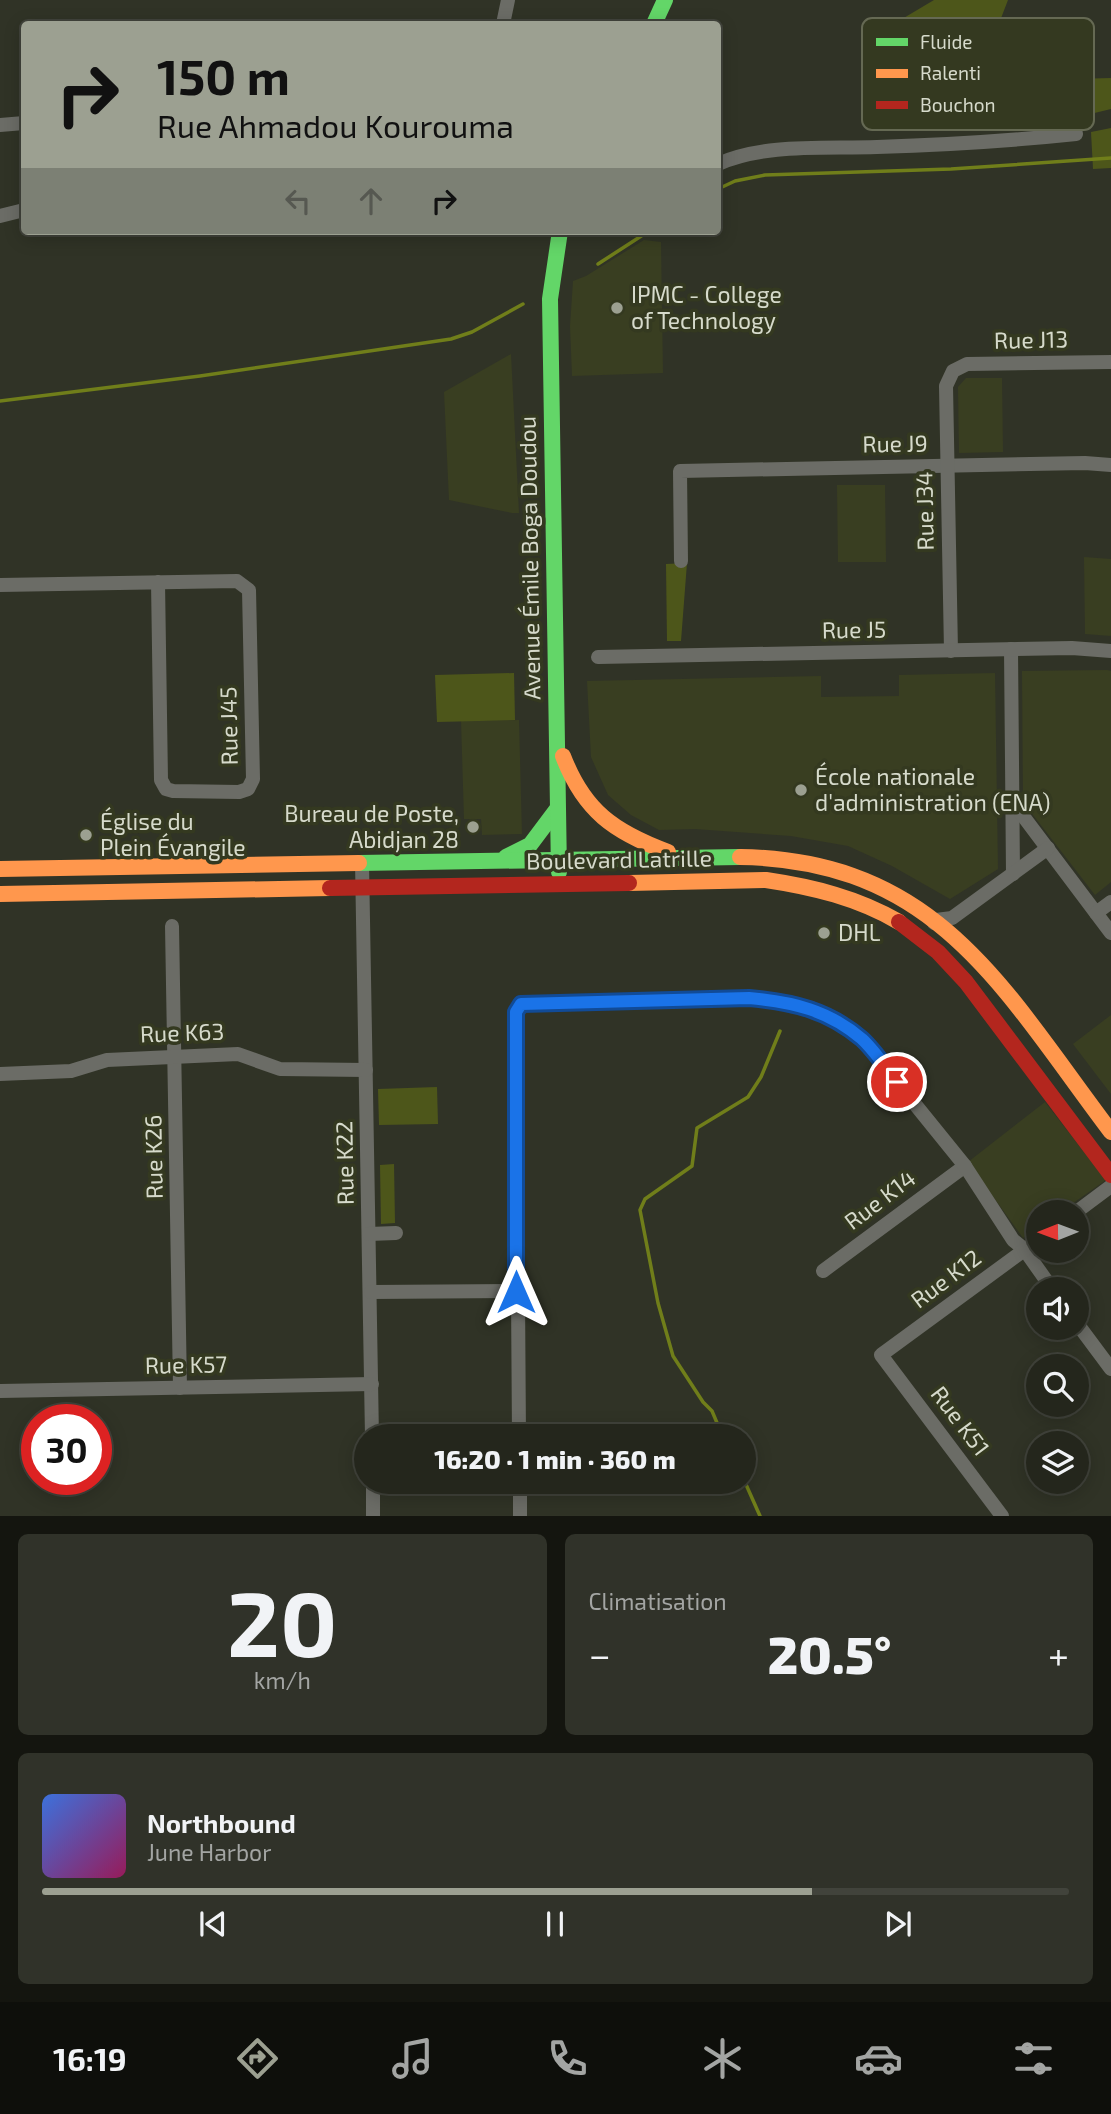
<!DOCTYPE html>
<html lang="fr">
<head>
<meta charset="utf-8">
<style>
	body { margin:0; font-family:"Exo 2",sans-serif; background:#303229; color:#f1f3f6; height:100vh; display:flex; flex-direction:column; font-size:26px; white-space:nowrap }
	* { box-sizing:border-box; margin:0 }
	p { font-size:23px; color:#a3a5a3 }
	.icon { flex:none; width:38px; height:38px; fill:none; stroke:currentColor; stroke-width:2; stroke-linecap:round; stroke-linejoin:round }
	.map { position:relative; height:1516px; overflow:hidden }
	.drawer { display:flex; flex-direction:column; gap:18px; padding:18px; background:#14150f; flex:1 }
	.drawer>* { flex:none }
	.hud { position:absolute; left:21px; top:21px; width:700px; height:214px; border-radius:7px; box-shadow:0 4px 18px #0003,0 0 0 2px #41433b; background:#9ca091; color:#111; overflow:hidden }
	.needle { width:46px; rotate:269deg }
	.controls { position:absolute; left:1026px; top:1200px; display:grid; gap:14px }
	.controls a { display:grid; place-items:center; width:63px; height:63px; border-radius:50%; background:#24261c; box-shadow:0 4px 18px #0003,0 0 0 2px #41433b; font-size:35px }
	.speed { position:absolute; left:21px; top:1404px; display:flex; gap:14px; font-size:35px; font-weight:700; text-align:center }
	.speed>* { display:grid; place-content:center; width:91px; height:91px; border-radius:50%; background:#24261c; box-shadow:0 4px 18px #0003,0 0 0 2px #41433b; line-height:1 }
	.speed .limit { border:10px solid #d22; background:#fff; color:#111 }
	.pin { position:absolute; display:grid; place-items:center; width:60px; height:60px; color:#fff; margin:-30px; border:4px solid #fff; border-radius:50%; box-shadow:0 2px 7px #0007 }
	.me { position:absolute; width:77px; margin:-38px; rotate:0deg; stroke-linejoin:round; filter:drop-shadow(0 0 5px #0008) }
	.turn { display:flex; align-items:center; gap:24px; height:147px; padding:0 21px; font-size:32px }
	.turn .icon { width:91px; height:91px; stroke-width:2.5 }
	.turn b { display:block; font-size:49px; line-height:60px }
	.lanes { display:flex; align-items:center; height:66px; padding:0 21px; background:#0003; justify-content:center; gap:35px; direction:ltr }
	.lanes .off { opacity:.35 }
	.big { font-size:52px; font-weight:800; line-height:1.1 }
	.drawer .card { flex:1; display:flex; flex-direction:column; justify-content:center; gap:10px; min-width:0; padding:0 24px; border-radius:10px; background:#303229 }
	.drawer .dial { align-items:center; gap:0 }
	.dial b { font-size:91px; line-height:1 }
	.song { display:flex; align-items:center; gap:21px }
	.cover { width:84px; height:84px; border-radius:10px; background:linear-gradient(135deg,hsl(220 70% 55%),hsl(330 70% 35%)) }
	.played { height:7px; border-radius:4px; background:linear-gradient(90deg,#9ca091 75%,#41433b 75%) }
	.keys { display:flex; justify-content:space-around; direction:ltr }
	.heat { display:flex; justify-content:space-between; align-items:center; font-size:38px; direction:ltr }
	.drawer .tiles { flex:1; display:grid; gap:18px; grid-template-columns:1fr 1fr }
	.card:last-child { grid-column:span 2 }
	.trip { position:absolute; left:354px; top:1424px; width:402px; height:70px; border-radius:35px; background:#24261c; box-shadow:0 4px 18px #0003,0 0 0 2px #41433b; font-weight:800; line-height:70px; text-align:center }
	.tab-bar { display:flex; height:112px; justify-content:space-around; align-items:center; background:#0e0f0b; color:#a3a5a3 }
	.tab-bar .icon { width:49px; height:49px }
	.tab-bar .current { color:#9ca091 }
	.tab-bar b { font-size:32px; color:#f1f3f6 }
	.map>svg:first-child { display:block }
	.built { fill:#393e21 }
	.green { fill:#4d561a }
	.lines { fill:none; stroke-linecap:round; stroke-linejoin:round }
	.stream { stroke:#707e1a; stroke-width:3.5 }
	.street { stroke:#6b6c66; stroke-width:14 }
	.fast { stroke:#63d668; stroke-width:16 }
	.slow { stroke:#ff974d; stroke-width:16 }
	.jam { stroke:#b3261e; stroke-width:16 }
	.route-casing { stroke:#114b97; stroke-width:18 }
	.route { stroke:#1a73e8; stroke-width:12 }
	.poi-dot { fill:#9ca091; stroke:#343920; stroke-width:2.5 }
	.labels { text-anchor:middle; stroke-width:7; stroke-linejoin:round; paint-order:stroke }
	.poi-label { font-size:23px; fill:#d6dacb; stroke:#343920; text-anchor:start }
	.street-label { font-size:23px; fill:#d6dacb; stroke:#343920 }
	.key { fill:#343920; stroke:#656953; stroke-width:2 }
	.key-label { font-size:19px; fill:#d6dacb }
</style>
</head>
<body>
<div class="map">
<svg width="1111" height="1516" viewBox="0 0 1111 1516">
	<rect width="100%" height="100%" fill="#303326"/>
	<!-- built -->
	<g class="built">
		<path d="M644,240l17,2 2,131 -91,3 -2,-50 3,-45 13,-5z"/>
		<path d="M511,354l8,159h-7l-63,-13 -5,-108z"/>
		<path d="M966,378h36l1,74 -44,1 -1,-66z"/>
		<path d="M837,485h48l1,77h-48z"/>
		<path d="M1084,557l27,2v77l-26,-2z"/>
		<path d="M1107,670l4,1v211l-16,13 -72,-93 -1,-131z"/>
		<path d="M995,673l3,196 -48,30 -58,-33 -44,-20 -57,-10 -96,-7 -36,1 -28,-15 -23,-20 -17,-38 -4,-76 234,-5v21l78,-1v-21z"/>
		<path d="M519,720l3,114 -40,1 -1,-16h-17l-3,-98z"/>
		<path d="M1111,1015v79l-38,-50z"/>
		<path d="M1045,1102l61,78 -47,33h-21v15l-15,10 -55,-76z"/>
	</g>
	<!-- green -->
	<g class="green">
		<path d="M934,0h74l-25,65 -17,58 -98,-39 -3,-43z"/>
		<path d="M1111,78v31l-33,8 -4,-38z"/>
		<path d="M1111,128v40l-18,1 -2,-37z"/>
		<path d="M687,563l-6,78h-14l-1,-77z"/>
		<path d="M514,673l1,47 -78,2 -2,-47z"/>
		<path d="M437,1087l1,37 -59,1 -1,-36z"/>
		<path d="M394,1164l1,59 -14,1 -1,-59z"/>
	</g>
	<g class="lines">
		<!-- stream -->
		<g class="stream">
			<path d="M718,189l17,-8 30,-6 186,-6 160,-11"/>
			<path d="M598,264l51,-33"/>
			<path d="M0,401l200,-25 251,-37 21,-7 51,-28"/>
			<path d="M723,1437l-11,-26 -9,-9 -30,-46 -15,-53 -18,-93 5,-11 47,-33 5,-38 51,-31 13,-20 19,-46"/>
			<path d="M744,1480l16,36"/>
		</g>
		<!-- street -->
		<g class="street">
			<path d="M503,24l5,-24"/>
			<path d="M0,125l24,-2"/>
			<path d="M718,164c47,-21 108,-15 159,-17 67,-2 133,-6 199,-13"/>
			<path d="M0,216l24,-6"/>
			<path d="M681,561l-1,-90 405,-8 26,2"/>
			<path d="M0,585l237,-4 12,9 4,189 -5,10 -9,3 -66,-1 -7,-2 -5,-9 -3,-198"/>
			<path d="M1011,649l2,225"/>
			<path d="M951,651l-5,-265 7,-15 14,-7 144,-2"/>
			<path d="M598,657l474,-9 39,3"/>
			<path d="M1014,804l97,129"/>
			<path d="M362,862l10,575"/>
			<path d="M1096,913l15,-11"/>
			<path d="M934,923l2,-3 16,-2 96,-70"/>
			<path d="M172,926l8,462"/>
			<path d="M0,1074l71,-3 36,-11 131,-6 42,15 86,1"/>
			<path d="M1075,1213l36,-27"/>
			<path d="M369,1234l27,-1"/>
			<path d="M823,1271l142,-105"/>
			<path d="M371,1292l145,-1"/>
			<path d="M1076,1322l35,47"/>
			<path d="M0,1391l372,-7"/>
			<path d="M519,1437l-3,-425 5,-8 228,-6 33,3 29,7 28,15 24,17 102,126 48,74 11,9 29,41"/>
			<path d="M373,1482v34"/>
			<path d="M520,1482v34"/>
			<path d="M1002,1516l-121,-161 157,-115"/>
		</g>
		<!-- fast -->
		<g class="fast">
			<path d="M654,24l11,-24"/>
			<path d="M506,857l24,-12 27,-36"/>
			<path d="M359,863l381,-6"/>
			<path d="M559,872l-9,-573 10,-68"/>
		</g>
		<!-- slow -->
		<g class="slow">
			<path d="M563,756c21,55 51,76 105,96"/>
			<path d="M740,857c199,3 264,134 371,275"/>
			<path d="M0,869l359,-6"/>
			<path d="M629,883l137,-3c47,7 92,18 133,42"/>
			<path d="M0,894l330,-6"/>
		</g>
		<!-- jam -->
		<g class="jam">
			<path d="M330,888l299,-5"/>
			<path d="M899,922l39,30 28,30 145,193"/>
		</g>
	</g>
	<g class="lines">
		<!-- route casing -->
		<g class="route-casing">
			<path id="route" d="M516,1292v-280l5,-8 228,-6c44,4 79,12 113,41 13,12 24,29 35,43"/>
		</g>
		<!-- route -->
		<use href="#route" class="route"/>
	</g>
	<!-- markers -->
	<g class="poi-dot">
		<circle cx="617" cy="308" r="7"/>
		<circle cx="801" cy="790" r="7"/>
		<circle cx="473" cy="827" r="7"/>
		<circle cx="86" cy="835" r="7"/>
		<circle cx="824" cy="933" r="7"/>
	</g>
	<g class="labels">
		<!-- poi labels -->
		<g class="poi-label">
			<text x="631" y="303">IPMC - College<tspan x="631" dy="26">of Technology</tspan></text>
			<text x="815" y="785">École nationale<tspan x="815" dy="26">d'administration (ENA)</tspan></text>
			<text x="459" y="822" text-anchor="end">Bureau de Poste,<tspan x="459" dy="26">Abidjan 28</tspan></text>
			<text x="100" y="830">Église du<tspan x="100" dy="26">Plein Évangile</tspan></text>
			<text x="838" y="941">DHL</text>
		</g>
		<!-- street labels -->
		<g class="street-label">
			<text transform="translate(1031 340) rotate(-1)" y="8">Rue J13</text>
			<text transform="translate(895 444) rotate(-1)" y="8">Rue J9</text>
			<text transform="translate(925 511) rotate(-91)" y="8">Rue J34</text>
			<text transform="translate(530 558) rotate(-91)" y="8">Avenue Émile Boga Doudou</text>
			<text transform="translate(854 630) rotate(-1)" y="8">Rue J5</text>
			<text transform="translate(229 726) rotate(-91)" y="8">Rue J45</text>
			<text transform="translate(619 860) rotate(-1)" y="8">Boulevard Latrille</text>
			<text transform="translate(182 1033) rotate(-2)" y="8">Rue K63</text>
			<text transform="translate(154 1157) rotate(-91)" y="8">Rue K26</text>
			<text transform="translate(345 1163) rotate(-91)" y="8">Rue K22</text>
			<text transform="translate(880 1200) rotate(-37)" y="8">Rue K14</text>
			<text transform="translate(946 1279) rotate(-37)" y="8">Rue K12</text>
			<text transform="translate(186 1365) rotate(-1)" y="8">Rue K57</text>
			<text transform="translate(960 1421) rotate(53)" y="8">Rue K51</text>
		</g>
	</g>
	<!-- legend -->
	<rect x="862" y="18" width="232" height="112" rx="10" class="key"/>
	<rect x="876" y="38" width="32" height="8" fill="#63d668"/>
	<rect x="876" y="69" width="32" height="9" fill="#ff974d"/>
	<rect x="876" y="101" width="32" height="8" fill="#b3261e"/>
	<g class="key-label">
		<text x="920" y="49">Fluide</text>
		<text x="920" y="80">Ralenti</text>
		<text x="920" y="112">Bouchon</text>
	</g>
</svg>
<div class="controls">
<a><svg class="needle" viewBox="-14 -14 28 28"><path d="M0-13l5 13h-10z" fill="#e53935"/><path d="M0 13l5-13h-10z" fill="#a3a5a3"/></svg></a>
<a><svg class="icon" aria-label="sound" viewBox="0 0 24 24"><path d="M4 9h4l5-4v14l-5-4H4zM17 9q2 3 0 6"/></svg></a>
<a><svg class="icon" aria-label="search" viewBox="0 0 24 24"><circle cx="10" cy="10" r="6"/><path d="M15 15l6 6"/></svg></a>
<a><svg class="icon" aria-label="layers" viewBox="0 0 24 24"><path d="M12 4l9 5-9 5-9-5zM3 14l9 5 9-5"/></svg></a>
</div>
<div class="speed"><div class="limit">30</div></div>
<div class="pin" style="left:897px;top:1082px;background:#d93025"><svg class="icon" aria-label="arrive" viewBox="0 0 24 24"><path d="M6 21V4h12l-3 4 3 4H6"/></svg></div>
<svg class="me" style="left:516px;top:1292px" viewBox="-20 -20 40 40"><path d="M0-17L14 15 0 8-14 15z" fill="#1a73e8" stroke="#fff" stroke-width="4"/></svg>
<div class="trip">16:20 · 1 min · 360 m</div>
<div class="hud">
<div class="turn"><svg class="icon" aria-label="right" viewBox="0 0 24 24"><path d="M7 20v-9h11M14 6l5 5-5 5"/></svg><div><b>150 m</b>Rue Ahmadou Kourouma</div></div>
<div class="lanes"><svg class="icon off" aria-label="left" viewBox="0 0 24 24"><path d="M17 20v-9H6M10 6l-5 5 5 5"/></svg><svg class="icon off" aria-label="ahead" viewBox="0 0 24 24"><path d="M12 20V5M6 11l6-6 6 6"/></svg><svg class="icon" aria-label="right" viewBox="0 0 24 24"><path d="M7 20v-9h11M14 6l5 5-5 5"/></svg></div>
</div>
</div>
<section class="drawer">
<div class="tiles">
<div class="card dial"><b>20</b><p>km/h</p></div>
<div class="card"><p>Climatisation</p>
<div class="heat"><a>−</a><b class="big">20.5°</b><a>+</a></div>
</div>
<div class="card">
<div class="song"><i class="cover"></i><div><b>Northbound</b><p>June Harbor</p></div></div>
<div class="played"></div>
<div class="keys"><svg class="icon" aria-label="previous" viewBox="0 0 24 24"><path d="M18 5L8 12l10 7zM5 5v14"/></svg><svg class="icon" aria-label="pause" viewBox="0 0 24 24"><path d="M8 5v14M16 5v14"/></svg><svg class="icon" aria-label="next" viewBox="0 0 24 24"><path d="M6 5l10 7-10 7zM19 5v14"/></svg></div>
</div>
</div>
</section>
<nav class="tab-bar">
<b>16:19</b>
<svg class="icon current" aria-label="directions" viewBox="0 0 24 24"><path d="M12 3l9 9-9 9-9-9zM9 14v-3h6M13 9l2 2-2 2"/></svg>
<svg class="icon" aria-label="music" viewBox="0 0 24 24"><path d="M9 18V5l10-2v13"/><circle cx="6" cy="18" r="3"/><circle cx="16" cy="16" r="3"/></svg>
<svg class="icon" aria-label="phone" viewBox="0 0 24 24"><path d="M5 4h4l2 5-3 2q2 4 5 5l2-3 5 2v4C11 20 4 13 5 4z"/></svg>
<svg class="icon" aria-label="climate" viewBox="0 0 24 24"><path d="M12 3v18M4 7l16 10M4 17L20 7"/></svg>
<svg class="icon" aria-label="car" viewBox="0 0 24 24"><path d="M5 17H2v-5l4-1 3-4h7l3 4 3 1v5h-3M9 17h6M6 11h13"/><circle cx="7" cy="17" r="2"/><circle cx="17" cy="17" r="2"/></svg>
<svg class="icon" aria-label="filters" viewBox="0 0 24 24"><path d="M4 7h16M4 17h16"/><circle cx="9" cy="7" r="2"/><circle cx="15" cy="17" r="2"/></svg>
</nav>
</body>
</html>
